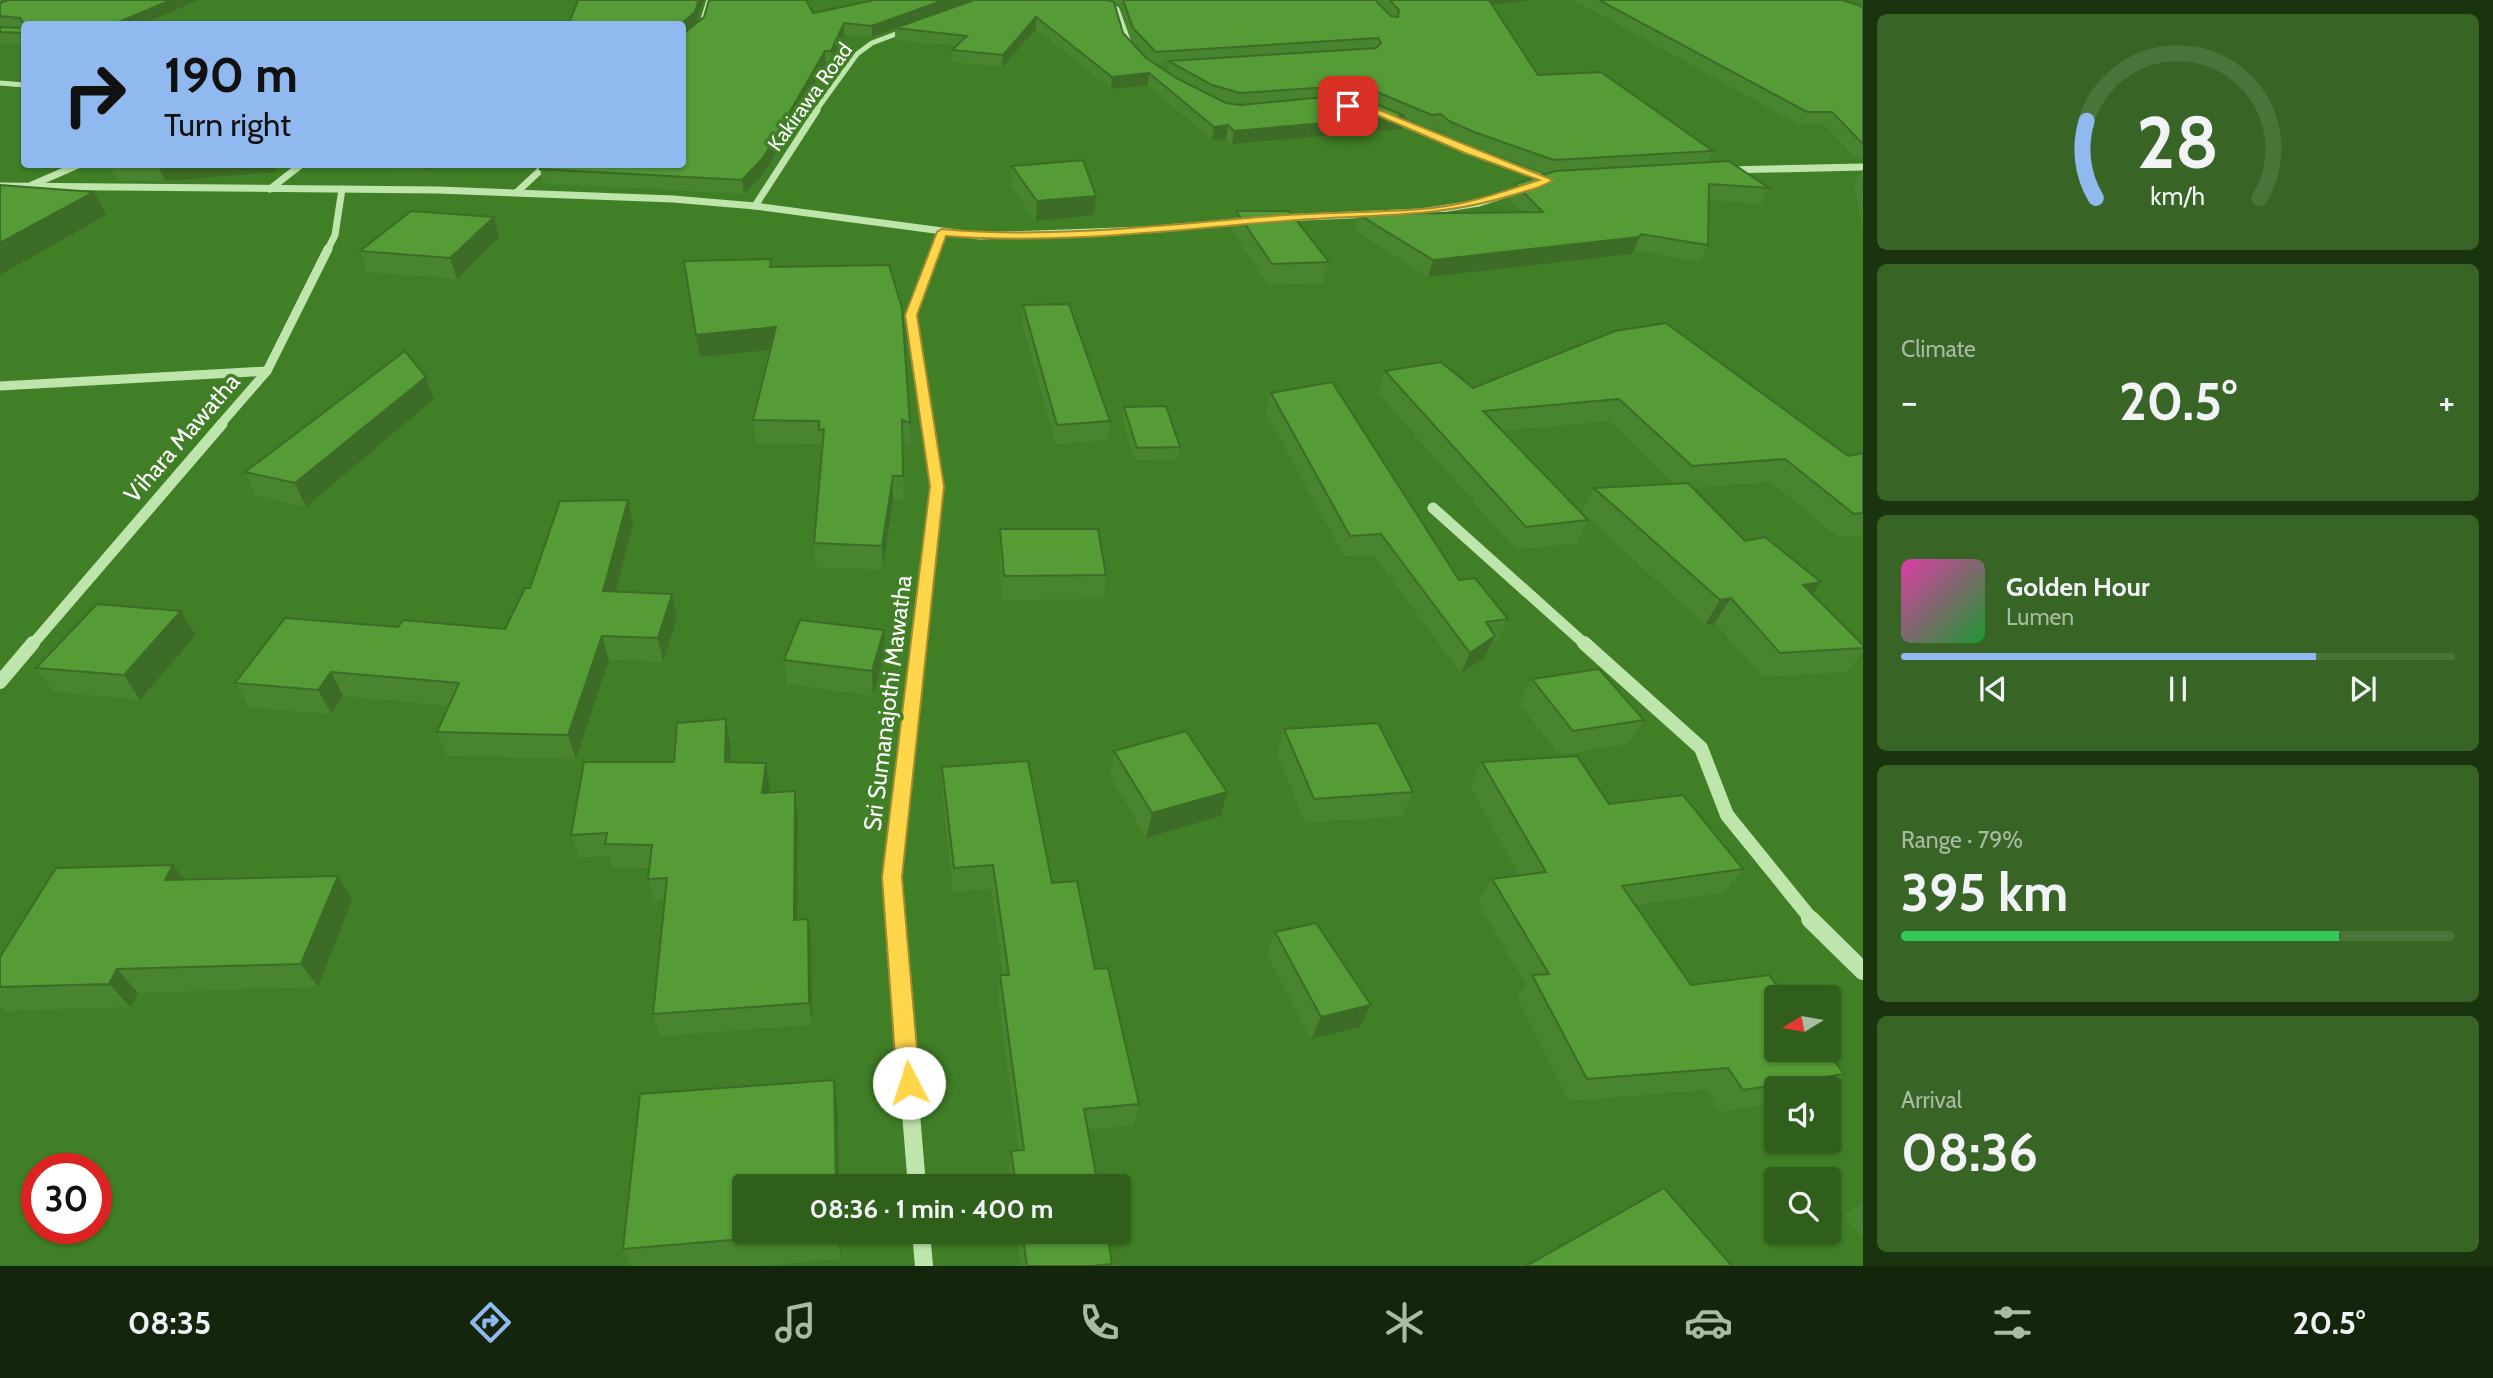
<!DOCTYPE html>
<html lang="en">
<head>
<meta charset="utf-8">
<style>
	body { margin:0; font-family:Cabin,sans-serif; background:#386525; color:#f1f3f6; height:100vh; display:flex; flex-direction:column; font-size:26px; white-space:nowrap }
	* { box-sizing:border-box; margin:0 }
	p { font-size:23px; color:#a8bba3 }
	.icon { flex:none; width:38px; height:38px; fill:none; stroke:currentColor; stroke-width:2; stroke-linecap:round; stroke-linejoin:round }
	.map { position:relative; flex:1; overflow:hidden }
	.drawer { display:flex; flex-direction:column; gap:14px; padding:14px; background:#1a340f; width:630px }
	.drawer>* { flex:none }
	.hud { position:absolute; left:21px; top:21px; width:665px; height:147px; border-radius:7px; box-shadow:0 2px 5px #0004; background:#90b9f0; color:#111; overflow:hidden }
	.needle { width:46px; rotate:259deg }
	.fabs { position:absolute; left:1764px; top:985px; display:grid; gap:14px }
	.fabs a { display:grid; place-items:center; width:77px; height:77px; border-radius:7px; background:#305f1c; box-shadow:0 2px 5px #0004; font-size:35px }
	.speed { position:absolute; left:21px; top:1153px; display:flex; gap:14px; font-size:35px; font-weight:700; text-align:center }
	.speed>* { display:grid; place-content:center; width:91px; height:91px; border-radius:50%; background:#305f1c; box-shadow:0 2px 5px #0004; line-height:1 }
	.speed .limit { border:10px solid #d22; background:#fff; color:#111 }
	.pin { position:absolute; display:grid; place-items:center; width:60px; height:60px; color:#fff; margin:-30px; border-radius:14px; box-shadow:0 4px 10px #0006 }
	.me { position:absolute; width:77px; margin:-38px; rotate:355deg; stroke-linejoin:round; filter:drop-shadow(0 0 5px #0008) }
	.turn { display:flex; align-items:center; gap:24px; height:147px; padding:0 28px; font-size:32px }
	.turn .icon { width:91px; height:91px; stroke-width:2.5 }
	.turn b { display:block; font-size:49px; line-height:60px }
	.big { font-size:52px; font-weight:700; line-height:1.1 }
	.drawer .tile { flex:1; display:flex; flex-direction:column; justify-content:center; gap:10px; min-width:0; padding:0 24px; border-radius:10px; background:#386525 }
	.drawer .dial { align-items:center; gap:0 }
	.dial svg { height:182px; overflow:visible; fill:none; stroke:#4b743b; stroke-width:7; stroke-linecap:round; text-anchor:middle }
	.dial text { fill:#f1f3f6; stroke:none }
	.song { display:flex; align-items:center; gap:21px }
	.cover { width:84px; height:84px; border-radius:10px; background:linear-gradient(135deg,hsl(320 70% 55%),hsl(130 70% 35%)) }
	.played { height:7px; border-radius:4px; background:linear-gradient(90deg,#90b9f0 75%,#4b743b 75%) }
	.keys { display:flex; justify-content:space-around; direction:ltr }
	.heat { display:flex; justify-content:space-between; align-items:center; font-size:38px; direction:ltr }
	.charge { height:10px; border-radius:5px; background:linear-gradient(90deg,#34c759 79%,#4b743b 0) }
	.trip { position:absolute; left:732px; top:1174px; width:399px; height:70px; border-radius:7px; background:#305f1c; box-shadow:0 2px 5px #0004; font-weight:700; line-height:70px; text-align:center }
	.tabs { display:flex; height:112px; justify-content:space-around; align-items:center; background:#13260b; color:#a8bba3 }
	.tabs .icon { width:49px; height:49px }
	.tabs .active { color:#90b9f0 }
	.tabs b { font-size:32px; color:#f1f3f6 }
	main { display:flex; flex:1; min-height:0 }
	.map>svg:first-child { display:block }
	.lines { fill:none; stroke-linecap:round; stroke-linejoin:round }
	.minor-far5 { stroke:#bee6ac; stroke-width:5 }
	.minor-far4 { stroke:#bee6ac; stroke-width:7 }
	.minor-far3 { stroke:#bee6ac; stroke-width:9 }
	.minor-far2 { stroke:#bee6ac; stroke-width:11 }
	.minor-far1 { stroke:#bee6ac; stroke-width:14 }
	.minor { stroke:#bee6ac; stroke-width:18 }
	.wall { fill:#49852e; fill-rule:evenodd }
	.shaded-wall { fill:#3c6c26 }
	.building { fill:#559b36; stroke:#3c6c26; stroke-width:2 }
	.route { fill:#ffd54a; stroke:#a68a30; stroke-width:2 }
	.labels { text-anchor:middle; stroke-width:7; stroke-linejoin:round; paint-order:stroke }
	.far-street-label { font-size:21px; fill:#fff; stroke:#407f26 }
	.street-label { font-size:24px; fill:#fff; stroke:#407f26 }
</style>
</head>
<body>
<main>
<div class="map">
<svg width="1863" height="1266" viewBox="0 0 1863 1266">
	<rect width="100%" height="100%" fill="#407f26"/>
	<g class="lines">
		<!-- minor-far5 -->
		<g class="minor-far5">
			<path d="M1090,0l27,9 14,39"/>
			<path d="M682,43l19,-17 8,-26"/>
			<path d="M0,83l24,2"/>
			<path d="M815,112l42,-58 15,-11 37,-14"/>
		</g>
		<!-- minor-far4 -->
		<g class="minor-far4">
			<path d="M1389,117l79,34 80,29"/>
			<path d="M1727,170l136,-3"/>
			<path d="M32,185l48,-21"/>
			<path d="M0,186l438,4 235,9 82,7 225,30 164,-6 104,-9"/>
			<path d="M270,189l32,-25"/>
			<path d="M517,192l30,-28"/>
			<path d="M755,206l62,-96"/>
			<path d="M1280,218l142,-6 57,-9 49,-16"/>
			<path d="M327,251l8,-16 7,-46"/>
			<path d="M935,251l7,-19"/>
		</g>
		<!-- minor-far3 -->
		<g class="minor-far3">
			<path d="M0,386l267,-15"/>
			<path d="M220,425l47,-54 61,-122"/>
			<path d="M928,425l-17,-110 25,-66"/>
		</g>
		<!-- minor-far2 -->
		<g class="minor-far2">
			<path d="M1433,508l153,137"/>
			<path d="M32,645l190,-221"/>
			<path d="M919,645l18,-159 -9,-62"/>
		</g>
		<!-- minor-far1 -->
		<g class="minor-far1">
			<path d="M1584,643l117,105 26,67 85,105"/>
			<path d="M0,682l33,-39"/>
			<path d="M896,920l-4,-43 27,-234"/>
		</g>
		<!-- minor -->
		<g class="minor">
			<path d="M895,919l22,267"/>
			<path d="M1810,919l53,52"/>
			<path d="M921,1232l3,34"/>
		</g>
	</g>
	<!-- wall -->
	<g class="wall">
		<path d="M0,0h199l-56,24h-119v20l-24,-1z"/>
		<path d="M875,0h500l17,16 -16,-16h156l-40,5 46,70 175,76 -5,11 61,26 -8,16 -52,-4 -1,45 -8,17 -66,-12 -2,4 -204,23 -74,-47 4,-16 164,-2 -13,-13 6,-15 32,-11 -77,-28 -25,-10 -8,-8 -9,1 -24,-11 -3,12 -169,15 -6,-5 -14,1 -64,-55 -37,4 -75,-60 -34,38 -50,-5v-12l4,-4 -61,-6v-11l-23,8 -28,-3 -12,29h-6l-61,109 -21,22 -201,-11 -3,-14 142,-145 14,-1 -13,12 130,-22zM1114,3l6,2 11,35 21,22 -6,-4 -23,-25zM1169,63l-2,9 -12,-8z"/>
		<path d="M1570,0h272l21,8v152l-10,-5 -28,-30h-25l-206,-114z"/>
		<path d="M115,164h160v8l-110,9h-47l-7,-14z"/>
		<path d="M308,164h125l-7,6z"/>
		<path d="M1012,166l82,49 -58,6 -25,-36z"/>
		<path d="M1863,169v61l-9,-44z"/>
		<path d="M1236,211l93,51 -6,21 -55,2 -36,-54z"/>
		<path d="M494,217l5,20 -42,42 -90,-7 -7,-21z"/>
		<path d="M684,261l87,6 139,156 1,23 -9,-3 2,56h-11l-10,71 -67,-3 -2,-24 8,-90h-1l-1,-9 -64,-1 -3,-23 17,-71 -70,8z"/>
		<path d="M1023,305l87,116 -2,19 -52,4 -34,-121z"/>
		<path d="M1615,331l233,125 15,-3v82l-25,2 -67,-55 -78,6 52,53 76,41 -9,12 51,51v7l-16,20 -84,5 -48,-54 -10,2 -123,-113 12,-24 80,-4 -65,-63 -107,10 86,89 -11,23 -61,7 -138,-157 7,-22 88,17z"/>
		<path d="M426,377l8,22 -128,108 -50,-11 -11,-24z"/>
		<path d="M1271,393l188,187 49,39 -10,22h-5l-8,16 -24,17 -87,-119 -30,1 -78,-143z"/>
		<path d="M1124,407l56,40 -2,12 -43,1 -12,-41z"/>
		<path d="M633,524l-17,67 56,3 5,24 -14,44 -54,-2 -33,99 -129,-3 -10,-24 11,-26 -105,-10 -12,18 -81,-6 -15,-25 163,-56 107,2 25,-41z"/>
		<path d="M1000,529l106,46 -3,24 -101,1 -3,-47z"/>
		<path d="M181,611l15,24 -56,65 -86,-8 -18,-24z"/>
		<path d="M885,654l-12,42 -86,-12 -3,-24z"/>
		<path d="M1532,679l112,41 -16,24 -68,11 -41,-51z"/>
		<path d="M726,719l4,24v19l36,1 4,23 -1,7 26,-2 3,23 -1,106 11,-1 3,23 1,83 -152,11 -7,-22 11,-113 -10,1 -6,-23 1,-11 -37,-1 -3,-11 -29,2 -9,-23 103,-73z"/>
		<path d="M1284,729l129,63 -11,24 -97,7 -28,-69z"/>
		<path d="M1114,751l107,65 -75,22 -36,-63z"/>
		<path d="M1482,762l127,42 134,65 -20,24 -88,12 56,80 153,89 -17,14h-51v15l-56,9 -14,-22 -137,11 -52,-103 9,-13 -48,-82 14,-24 27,-4 -49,-89z"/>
		<path d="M942,767l110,116 43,86 44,135 -6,22 -45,3 10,57h-87l-2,-14 2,-21h8l-21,-153 2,-23h3l-12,-86 -38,3 -11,-101z"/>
		<path d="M173,865l11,15 154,-4 14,24 -34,87 -180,6 -8,14 -125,4 -5,-5v-49z"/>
		<path d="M1275,932l85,95 -49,12 -44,-84z"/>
		<path d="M834,1080l4,31 1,75h-95v46h96l1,27 -86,7h-123l-9,-17z"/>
		<path d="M1863,1202v37l-19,-24z"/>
		<path d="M1017,1232h90l5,34h-91z"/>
	</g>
	<!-- shaded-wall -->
	<g class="shaded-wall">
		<path d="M171,0h28l-56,24h-29z"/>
		<path d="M699,0h5l-8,23 -14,13v-12h-1z"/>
		<path d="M944,0h30l-102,37v-11z"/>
		<path d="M1484,0h48l-50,6z"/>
		<path d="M1036,17v12l-34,38 1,-12z"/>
		<path d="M844,23v11l-12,29 -1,-12z"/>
		<path d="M825,51l1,12 -61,109 -21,22 -2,-14z"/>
		<path d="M1149,73l-1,12 -37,4 1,-12z"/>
		<path d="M1405,116l-4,13 -169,15 2,-13z"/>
		<path d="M1228,125l-2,14 -14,1 2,-13z"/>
		<path d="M196,164h79v8l-110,9 -7,-14z"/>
		<path d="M424,164h9l-7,6z"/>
		<path d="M94,192l12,23 -106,60v-32z"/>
		<path d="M1096,196l-2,19 -58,6 1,-20z"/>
		<path d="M494,217l5,20 -42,42 -7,-21z"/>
		<path d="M1641,234l-9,20 -204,23 5,-17z"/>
		<path d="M776,327l2,22 -78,8 -4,-22z"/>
		<path d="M426,377l8,22 -128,108 -11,-24z"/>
		<path d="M893,476v23l-10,71 -1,-24z"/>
		<path d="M628,500l5,24 -23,91 -7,-24z"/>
		<path d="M1821,582l-17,24 -1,-21z"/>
		<path d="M672,594l5,24 -14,44 -5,-24z"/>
		<path d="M1731,598l-16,25 -10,2 15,-25z"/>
		<path d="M181,611l15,24 -56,65 -16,-25z"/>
		<path d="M884,630l1,24 -12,42 -1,-25z"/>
		<path d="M602,636l7,24 -33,99 -8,-24z"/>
		<path d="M1495,636l-10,21 -24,17 9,-21z"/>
		<path d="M331,672l12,24 -12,18 -13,-24z"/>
		<path d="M726,719l4,24v43l-5,-24z"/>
		<path d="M766,763l4,23 -5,31 -3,-24z"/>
		<path d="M795,791l3,23 -1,129 -3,-23z"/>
		<path d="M1227,792l-6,24 -75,22 6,-25z"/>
		<path d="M173,865l19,24 -27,-9z"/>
		<path d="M338,876l14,24 -34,87 -17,-23z"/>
		<path d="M808,919l3,23 1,83 -3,-22z"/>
		<path d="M117,969l21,24 -8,14 -21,-23z"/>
		<path d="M1371,1005l-11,22 -49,12 10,-22z"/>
		<path d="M834,1080l4,31 1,75h-3z"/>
		<path d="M837,1232h3l1,27z"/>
	</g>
	<!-- building -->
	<g class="building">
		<path d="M8,0h163l-57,24h-90v9l-24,-1v-5l19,1 5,-4 -4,-6 -20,-2v-13z"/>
		<path d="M578,0h121l-4,12 -14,12h-118l7,-3z"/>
		<path d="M709,0h97l7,13 62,-13h69l-72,26 -28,-3 -13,28h-6l-62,107 -21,22 -202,-11 4,-5h138v-129l22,-18z"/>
		<path d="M974,0h134l6,2 9,31 23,25 30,20 50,25 14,2 73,-7h35l23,4 34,14 -171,15 -6,-6 -14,2 -65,-54 -37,4 -76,-60 -33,38 -51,-5 15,-14 -72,-8z"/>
		<path d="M1123,0h252l16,16 7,1 1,-7 -9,-10h99l49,75 63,-3 112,79 -159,9 -80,-28 -25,-11 -8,-7 -9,1 -55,-23 -46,-5 -91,6 -28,-8 -43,-24 207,-13 5,-5 -3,-5 -222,14 -23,-24z"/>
		<path d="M1599,0h243l16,5 5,3v135l-3,-2 -28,-29h-25z"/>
		<path d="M1083,160l13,36 -59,5 -25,-35z"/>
		<path d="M1729,161l40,27 -60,-4 -1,61 -67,-11 -2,3 -206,23 -75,-46 185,-2 -28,-28 40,-13z"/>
		<path d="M115,164h81l-38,3h-47z"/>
		<path d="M0,185l94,7 -94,51z"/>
		<path d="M411,211l83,6 -44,41 -90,-7z"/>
		<path d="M1236,211h53l40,51 -57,2z"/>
		<path d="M771,259l-1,8 119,-2 13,43 8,115 -8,-3 1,56h-10l-11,70 -68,-3 10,-114 -5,1v-9l-66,-1 23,-93 -80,8 -12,-74z"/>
		<path d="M1069,304l41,117 -53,4 -34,-120z"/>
		<path d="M1666,323l182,133 15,-3v60l-9,1 -69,-55 -93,7 -73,-67 -136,12 105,109 -62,7 -141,-156 56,-9 32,26 142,-57z"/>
		<path d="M405,351l21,26 -131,106 -50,-11z"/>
		<path d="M1332,382l127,198 16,-2 33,41 -22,3 9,14 -25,17 -89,-119 -31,2 -79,-143z"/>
		<path d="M1166,406l14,41 -43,1 -13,-41z"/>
		<path d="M1688,483l57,58 20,-4 56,45 -18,3 60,60v3l-83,5 -49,-55 -11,2 -126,-112z"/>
		<path d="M628,500l-25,91 69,3 -14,44 -56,-2 -34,99 -131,-3 22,-49 -128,-11 -13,18 -83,-7 50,-65 113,9 5,-7 102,9 20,-41h5l30,-87z"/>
		<path d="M1000,529h98l8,46 -102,1z"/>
		<path d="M97,604l84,7 -57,64 -88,-7z"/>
		<path d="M800,620l84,10 -12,41 -88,-11z"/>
		<path d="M1599,669l45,51 -71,11 -41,-52z"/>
		<path d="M726,719l-1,43 41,1 -4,30 33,-2 -1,129 14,-1 1,84 -156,11 14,-136 -19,1 4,-34 -47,-1 2,-11 -36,2 13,-73h90l3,-39z"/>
		<path d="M1378,723l35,69 -99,7 -30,-70z"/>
		<path d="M1186,731l41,61 -75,21 -38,-62z"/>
		<path d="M1577,756l32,48 74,-9 60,74 -121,17 69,99 78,-10 17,23h-10v52h50l18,24 -101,16 -15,-22 -141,11 -55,-104 17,-1 -57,-95 54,-7 -64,-110z"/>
		<path d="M1028,761l24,122 25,-2 18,88 13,-1 31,136 -55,5 14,77h-82l-5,-35 13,-1 -24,-175h9l-16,-110 -39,3 -12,-101z"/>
		<path d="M173,865l-8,15 173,-4 -37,88 -184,5 -8,15 -109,3v-30l56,-89z"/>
		<path d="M1316,923l55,82 -50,12 -46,-85z"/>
		<path d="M834,1080l2,106h-92v46h84l-205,17 17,-155z"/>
		<path d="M1664,1188l68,78h-206z"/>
		<path d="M1022,1232h85l5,32 -20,2h-65z"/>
	</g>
	<!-- route -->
	<path class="route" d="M1348,103l19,2 186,75c-11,8 -27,11 -40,15 -71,22 -128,19 -200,24 -122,8 -246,27 -367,17l-29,79 27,171 -42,391 18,206 -3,8 -8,3 -8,-3 -4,-8 -15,-206 48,-391 -25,-171 32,-83 5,-3c109,10 221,-4 330,-13 49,-4 99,-3 149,-7 41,-3 79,-16 118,-29l-74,-27 -102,-44 -17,-1z"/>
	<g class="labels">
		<!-- far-street labels -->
		<g class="far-street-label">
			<text transform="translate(810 97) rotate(-54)" y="7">Kakirawa Road</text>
		</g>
		<!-- street labels -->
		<g class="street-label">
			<text transform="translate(182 438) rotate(-49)" y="8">Vihara Mawatha</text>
			<text transform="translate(888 703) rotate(-83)" y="8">Sri Sumanajothi Mawatha</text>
		</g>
	</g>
</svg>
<div class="fabs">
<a><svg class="needle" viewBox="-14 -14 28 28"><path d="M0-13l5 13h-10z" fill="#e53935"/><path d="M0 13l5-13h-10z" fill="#a8bba3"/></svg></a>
<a><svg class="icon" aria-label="sound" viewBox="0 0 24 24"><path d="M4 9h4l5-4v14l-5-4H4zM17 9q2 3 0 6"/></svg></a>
<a><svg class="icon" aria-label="search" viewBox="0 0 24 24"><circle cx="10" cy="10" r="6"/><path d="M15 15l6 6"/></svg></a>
</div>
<div class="speed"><div class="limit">30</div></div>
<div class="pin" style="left:1348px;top:106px;background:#d93025"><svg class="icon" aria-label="arrive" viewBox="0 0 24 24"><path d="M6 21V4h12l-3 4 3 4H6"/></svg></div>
<svg class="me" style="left:909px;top:1083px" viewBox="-20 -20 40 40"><circle r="19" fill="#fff"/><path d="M0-13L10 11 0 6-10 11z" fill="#ffd54a"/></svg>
<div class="trip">08:36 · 1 min · 400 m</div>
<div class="hud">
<div class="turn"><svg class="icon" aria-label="right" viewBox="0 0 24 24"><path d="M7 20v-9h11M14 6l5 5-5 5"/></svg><div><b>190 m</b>Turn right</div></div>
</div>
</div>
<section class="drawer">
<div class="tile dial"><svg viewBox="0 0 100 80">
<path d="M14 69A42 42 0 1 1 86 69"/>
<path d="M14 69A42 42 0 0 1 10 35" stroke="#90b9f0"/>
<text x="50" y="56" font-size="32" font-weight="700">28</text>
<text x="50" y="72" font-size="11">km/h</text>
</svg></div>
<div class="tile"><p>Climate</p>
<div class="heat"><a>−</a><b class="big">20.5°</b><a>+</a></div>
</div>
<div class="tile">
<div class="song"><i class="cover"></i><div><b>Golden Hour</b><p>Lumen</p></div></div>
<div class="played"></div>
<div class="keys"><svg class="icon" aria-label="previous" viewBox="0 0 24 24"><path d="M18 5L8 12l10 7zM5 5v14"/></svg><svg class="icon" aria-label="pause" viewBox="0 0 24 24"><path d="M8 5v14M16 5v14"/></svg><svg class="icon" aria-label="next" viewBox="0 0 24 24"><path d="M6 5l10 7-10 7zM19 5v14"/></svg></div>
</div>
<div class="tile"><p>Range · 79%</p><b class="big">395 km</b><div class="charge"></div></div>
<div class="tile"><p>Arrival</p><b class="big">08:36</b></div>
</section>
</main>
<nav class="tabs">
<b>08:35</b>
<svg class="icon active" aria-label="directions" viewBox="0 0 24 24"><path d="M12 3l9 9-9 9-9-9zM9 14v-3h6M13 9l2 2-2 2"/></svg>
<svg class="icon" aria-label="music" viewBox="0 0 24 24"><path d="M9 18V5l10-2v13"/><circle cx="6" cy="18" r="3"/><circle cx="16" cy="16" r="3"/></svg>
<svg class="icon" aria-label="phone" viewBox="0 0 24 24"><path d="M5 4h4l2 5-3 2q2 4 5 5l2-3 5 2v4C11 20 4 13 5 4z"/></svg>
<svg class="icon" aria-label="climate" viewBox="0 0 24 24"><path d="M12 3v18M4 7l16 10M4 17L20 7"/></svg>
<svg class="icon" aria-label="car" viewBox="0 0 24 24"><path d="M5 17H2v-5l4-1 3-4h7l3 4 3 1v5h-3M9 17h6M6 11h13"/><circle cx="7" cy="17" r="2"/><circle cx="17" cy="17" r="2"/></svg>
<svg class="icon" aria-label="filters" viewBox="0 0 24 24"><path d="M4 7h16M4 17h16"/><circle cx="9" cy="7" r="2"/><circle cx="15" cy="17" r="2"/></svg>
<b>20.5°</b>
</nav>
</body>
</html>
